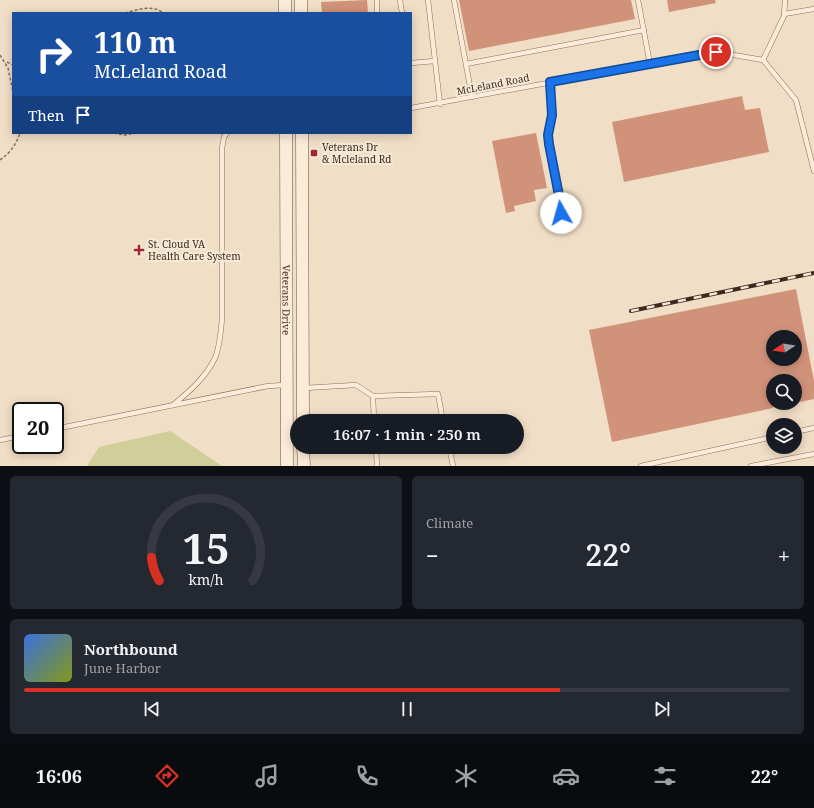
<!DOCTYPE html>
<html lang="en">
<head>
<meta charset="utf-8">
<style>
	body { margin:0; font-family:"Noto Serif",serif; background:#242831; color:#f1f3f6; height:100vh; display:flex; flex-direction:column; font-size:15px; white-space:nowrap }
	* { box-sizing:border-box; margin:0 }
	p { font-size:13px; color:#9ea1a6 }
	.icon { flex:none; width:22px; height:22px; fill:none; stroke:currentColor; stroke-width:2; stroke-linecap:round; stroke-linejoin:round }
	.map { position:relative; height:466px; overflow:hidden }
	.panel { display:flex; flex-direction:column; gap:10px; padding:10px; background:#0d0f14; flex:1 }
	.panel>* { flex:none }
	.top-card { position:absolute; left:12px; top:12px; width:400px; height:122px; border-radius:0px; box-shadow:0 2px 10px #0003; background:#1a4fa0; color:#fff; overflow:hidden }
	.needle { width:26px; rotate:258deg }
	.tools { position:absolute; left:766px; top:330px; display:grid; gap:8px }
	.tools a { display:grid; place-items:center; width:36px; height:36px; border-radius:50%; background:#171b24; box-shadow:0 2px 10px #0003; font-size:20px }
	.speed { position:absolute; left:12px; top:402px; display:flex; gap:8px; font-size:20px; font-weight:700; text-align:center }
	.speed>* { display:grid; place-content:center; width:52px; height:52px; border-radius:50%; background:#171b24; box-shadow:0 2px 10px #0003; line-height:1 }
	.speed .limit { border:2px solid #111; border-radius:6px; background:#fff; color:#111 }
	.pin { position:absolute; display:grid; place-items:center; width:34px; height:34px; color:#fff; margin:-17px; border:2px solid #fff; border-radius:50%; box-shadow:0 1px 4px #0007 }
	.me { position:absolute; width:44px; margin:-22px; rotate:353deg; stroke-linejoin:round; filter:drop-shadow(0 0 3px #0008) }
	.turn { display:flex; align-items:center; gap:14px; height:84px; padding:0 16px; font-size:18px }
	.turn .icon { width:52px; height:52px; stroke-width:2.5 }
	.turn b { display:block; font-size:28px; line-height:34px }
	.then { display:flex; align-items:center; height:38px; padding:0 16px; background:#0003; gap:8px; font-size:15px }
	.big { font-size:30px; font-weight:600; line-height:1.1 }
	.panel .tile { flex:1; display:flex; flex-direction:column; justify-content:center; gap:6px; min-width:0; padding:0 14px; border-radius:6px; background:#242831 }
	.panel .dial { align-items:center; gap:0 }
	.dial svg { height:104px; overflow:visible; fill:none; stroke:#363941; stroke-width:7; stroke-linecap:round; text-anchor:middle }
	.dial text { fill:#f1f3f6; stroke:none }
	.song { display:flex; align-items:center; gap:12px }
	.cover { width:48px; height:48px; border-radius:6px; background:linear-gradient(135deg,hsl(220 70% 55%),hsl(70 70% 35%)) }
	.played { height:4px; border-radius:2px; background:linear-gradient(90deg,#d93025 70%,#363941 70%) }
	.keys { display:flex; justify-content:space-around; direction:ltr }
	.heat { display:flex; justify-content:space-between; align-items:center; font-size:22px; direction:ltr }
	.panel .tiles { flex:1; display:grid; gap:10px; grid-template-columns:1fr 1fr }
	.tile:last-child { grid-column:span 2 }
	.trip { position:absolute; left:290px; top:414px; width:234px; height:40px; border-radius:20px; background:#171b24; box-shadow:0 2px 10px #0003; font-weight:600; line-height:40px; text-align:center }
	.tabs { display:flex; height:64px; justify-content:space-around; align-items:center; background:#090b0e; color:#9ea1a6 }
	.tabs .icon { width:28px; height:28px }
	.tabs .active { color:#d93025 }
	.tabs b { font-size:18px; color:#f1f3f6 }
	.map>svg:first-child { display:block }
	.green { fill:#d0ce99 }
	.building { fill:#d1927a; fill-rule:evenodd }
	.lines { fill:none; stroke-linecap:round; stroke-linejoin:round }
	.lane-casing { stroke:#8d6e5a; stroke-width:5.5 }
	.secondary-casing { stroke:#6f4f3d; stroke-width:13 }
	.path { stroke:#8d6e5a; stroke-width:1.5; stroke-dasharray:3 2; stroke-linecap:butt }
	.lane { stroke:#fbecda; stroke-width:4.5 }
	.secondary { stroke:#fbecda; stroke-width:12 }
	.rail-casing { stroke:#3d291f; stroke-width:4 }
	.rail { stroke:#f8e9d6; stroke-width:2.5; stroke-dasharray:8; stroke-linecap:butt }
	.route-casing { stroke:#114b97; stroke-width:10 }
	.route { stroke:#1a73e8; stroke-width:7 }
	.poi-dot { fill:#a02739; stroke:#f8e9d6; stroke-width:1.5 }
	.labels { text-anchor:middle; stroke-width:4; stroke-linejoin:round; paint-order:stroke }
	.street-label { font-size:10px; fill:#3d291f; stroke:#f8e9d6 }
	.poi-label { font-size:10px; fill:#3d291f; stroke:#f8e9d6; text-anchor:start }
</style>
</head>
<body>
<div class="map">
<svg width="814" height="466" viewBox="0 0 814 466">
	<rect width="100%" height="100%" fill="#f1dec6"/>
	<!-- green -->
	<path class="green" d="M170,431l52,35h-135l12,-19z"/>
	<!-- building -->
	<g class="building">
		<path d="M367,0l1,13h-46l-1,-11z"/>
		<path d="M459,0h172l4,19 -166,32z"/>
		<path d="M667,0h48l1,3 -47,9z"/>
		<path d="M742,96l3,14 15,-2 9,44 -145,30 -12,-60z"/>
		<path d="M536,133l11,55 -13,2 2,11 -22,5 1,5 -9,2 -14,-72z"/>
		<path d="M796,289l18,92v18l-19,4v-22h-22v27l-161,34 -23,-112zM773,337h22v22h-22z"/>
	</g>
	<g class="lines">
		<!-- lane casing -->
		<g class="lane-casing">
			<g id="lane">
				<path d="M377,0v13"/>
				<path d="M400,0l2,13"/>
				<path d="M428,0l12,104"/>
				<path d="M454,0l18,97"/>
				<path d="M638,0l12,64"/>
				<path d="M784,14l30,-5"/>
				<path d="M763,60l21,-44 1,-16"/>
				<path d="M411,63l24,-2"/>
				<path d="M466,64l178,-34"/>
				<path d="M550,82l2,33 -4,20 1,9 12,62v7l-6,6"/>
				<path d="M411,108l305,-56 47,8 33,40 18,71"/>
				<path d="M304,388l52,-3 17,11 65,-2 5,27"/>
				<path d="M373,396l1,25"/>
				<path d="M173,405c16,-13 33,-28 42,-47 5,-12 6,-27 7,-40v-170l2,-11 3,-4"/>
				<path d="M55,429l213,-43 17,-1"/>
				<path d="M795,432l19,-4"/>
				<path d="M0,440l21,-4"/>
				<path d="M376,447l1,19"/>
				<path d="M449,447l4,19"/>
				<path d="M641,466l132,-29"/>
				<path d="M751,466l63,-12"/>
			</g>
		</g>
		<!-- secondary casing -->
		<g class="secondary-casing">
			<g id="secondary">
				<path d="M285,0v13"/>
				<path d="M301,0v13"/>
				<path id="s1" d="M286,133l1,333"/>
				<path d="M302,133l1,288"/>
				<path d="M303,447l1,19"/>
			</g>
		</g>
		<!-- path -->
		<g class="path">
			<path d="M125,13c12,-3 28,-9 38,0"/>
			<path d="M0,55l8,13 5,24"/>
			<path d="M7,62l6,3"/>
			<path d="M114,133l11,2 11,-2"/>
			<path d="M0,160c10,-7 16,-15 20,-27"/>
		</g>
		<!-- lane -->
		<use href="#lane" class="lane"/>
		<!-- secondary -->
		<use href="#secondary" class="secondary"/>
		<!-- rail casing -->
		<g class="rail-casing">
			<path id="rail" d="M631,311l183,-38"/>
		</g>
		<!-- rail -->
		<use href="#rail" class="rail"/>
	</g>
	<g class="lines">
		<!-- route casing -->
		<g class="route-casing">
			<path id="route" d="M561,213v-7l-12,-62 -1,-9 4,-20 -2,-33 166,-30"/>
		</g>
		<!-- route -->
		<use href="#route" class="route"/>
	</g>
	<!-- markers -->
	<g class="poi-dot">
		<rect x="310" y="149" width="8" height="8" rx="2"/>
		<path d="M137 244h4v4h4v4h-4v4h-4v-4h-4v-4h4z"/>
	</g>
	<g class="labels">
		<!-- street labels -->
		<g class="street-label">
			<text transform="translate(493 84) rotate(-11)" y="4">McLeland Road</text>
			<text dy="4" stroke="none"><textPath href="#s1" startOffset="167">Veterans Drive</textPath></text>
		</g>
		<!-- poi labels -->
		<g class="poi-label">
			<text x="322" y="151">Veterans Dr<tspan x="322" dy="12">&amp; Mcleland Rd</tspan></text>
			<text x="148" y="248">St. Cloud VA<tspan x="148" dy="12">Health Care System</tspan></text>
		</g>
	</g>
</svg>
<div class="tools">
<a><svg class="needle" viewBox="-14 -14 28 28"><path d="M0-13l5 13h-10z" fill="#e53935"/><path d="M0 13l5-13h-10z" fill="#9ea1a6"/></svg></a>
<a><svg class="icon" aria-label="search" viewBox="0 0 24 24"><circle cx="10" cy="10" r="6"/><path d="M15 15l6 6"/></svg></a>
<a><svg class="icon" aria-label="layers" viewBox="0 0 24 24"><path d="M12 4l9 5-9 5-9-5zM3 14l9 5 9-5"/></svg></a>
</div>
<div class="speed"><div class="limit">20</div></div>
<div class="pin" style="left:716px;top:52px;background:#d93025"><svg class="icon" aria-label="arrive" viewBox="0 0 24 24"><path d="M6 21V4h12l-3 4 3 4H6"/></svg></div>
<svg class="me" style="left:561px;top:213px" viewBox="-20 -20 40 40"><circle r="19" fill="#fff"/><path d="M0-13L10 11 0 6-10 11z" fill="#1a73e8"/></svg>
<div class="trip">16:07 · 1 min · 250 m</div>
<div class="top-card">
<div class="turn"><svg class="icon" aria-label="right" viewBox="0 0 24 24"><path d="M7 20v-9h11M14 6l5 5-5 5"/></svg><div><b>110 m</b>McLeland Road</div></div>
<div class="then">Then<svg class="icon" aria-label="arrive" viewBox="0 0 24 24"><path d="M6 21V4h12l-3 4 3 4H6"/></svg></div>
</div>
</div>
<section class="panel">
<div class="tiles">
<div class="tile dial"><svg viewBox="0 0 100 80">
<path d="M14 69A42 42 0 1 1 86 69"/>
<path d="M14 69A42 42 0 0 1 8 51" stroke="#d93025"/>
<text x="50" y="56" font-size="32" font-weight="700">15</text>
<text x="50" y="72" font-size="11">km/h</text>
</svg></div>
<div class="tile"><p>Climate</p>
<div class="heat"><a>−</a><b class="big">22°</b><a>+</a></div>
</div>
<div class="tile">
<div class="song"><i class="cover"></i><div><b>Northbound</b><p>June Harbor</p></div></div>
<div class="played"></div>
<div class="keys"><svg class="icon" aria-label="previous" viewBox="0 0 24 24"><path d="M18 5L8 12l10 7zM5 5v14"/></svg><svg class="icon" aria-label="pause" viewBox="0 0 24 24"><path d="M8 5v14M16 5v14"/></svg><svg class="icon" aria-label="next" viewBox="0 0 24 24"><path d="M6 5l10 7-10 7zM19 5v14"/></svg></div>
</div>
</div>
</section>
<nav class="tabs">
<b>16:06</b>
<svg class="icon active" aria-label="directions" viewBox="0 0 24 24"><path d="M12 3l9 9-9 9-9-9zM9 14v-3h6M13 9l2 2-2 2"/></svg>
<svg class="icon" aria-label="music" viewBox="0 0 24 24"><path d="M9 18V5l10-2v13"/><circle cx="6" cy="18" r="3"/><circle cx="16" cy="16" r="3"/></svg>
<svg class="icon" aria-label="phone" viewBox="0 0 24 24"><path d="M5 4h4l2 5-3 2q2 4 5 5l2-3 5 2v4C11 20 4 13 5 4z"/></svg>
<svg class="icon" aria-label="climate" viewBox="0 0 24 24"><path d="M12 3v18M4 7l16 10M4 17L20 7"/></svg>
<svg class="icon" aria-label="car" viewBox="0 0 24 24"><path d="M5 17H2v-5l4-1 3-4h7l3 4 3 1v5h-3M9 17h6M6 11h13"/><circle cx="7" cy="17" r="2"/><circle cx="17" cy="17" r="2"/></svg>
<svg class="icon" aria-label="filters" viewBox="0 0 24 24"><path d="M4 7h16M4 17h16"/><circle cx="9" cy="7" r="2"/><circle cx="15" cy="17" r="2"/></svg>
<b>22°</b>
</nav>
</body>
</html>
